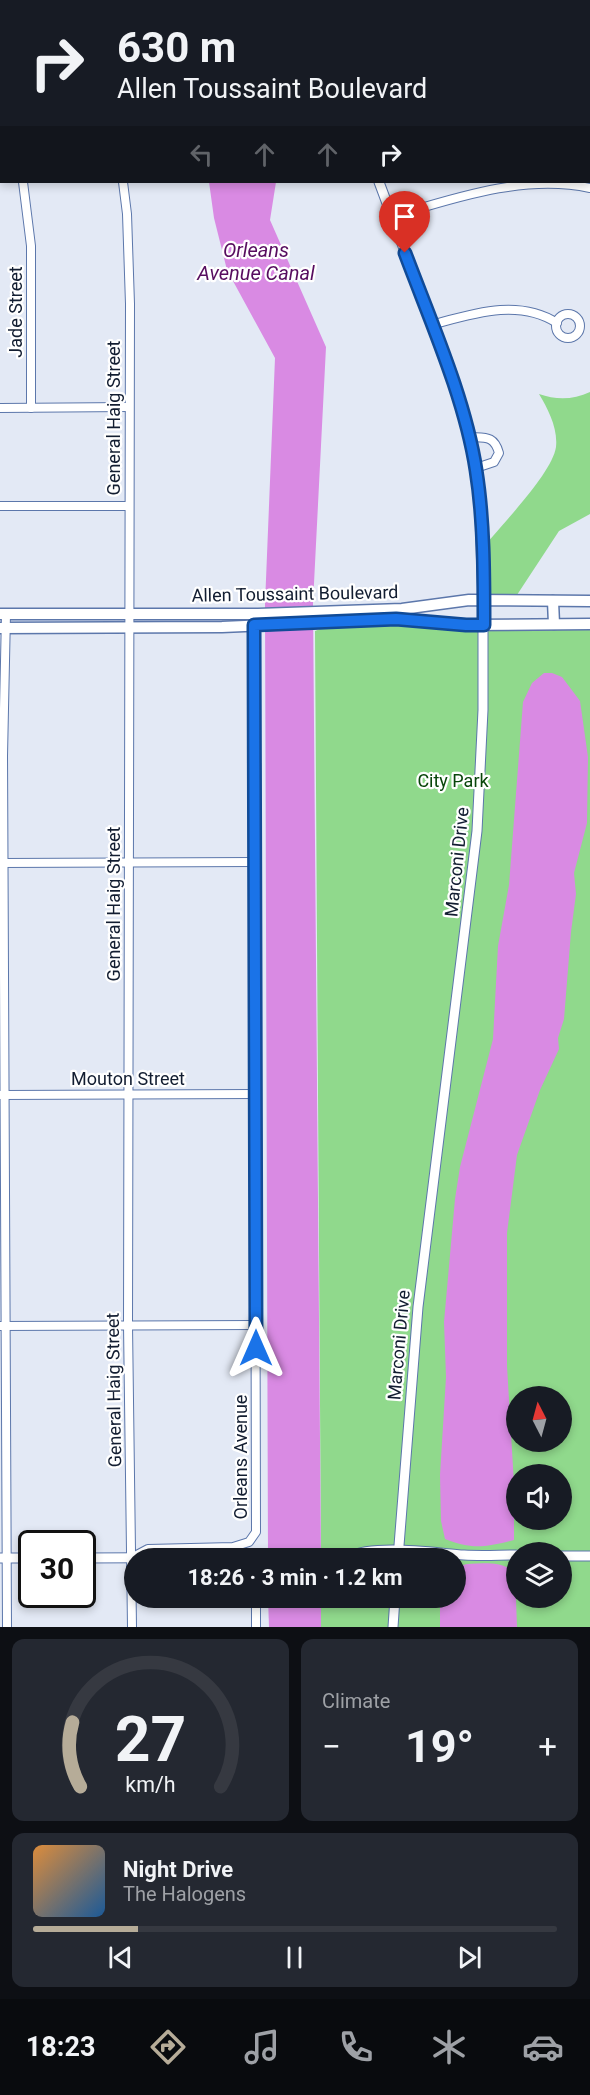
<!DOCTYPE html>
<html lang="en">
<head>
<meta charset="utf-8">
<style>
	body { margin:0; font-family:Roboto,sans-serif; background:#242831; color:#f1f3f6; height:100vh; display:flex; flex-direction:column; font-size:22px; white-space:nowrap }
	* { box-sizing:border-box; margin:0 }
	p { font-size:20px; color:#9ea1a6 }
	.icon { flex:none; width:33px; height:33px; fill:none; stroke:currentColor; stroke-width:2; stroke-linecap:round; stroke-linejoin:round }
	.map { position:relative; height:1627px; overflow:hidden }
	.panel { display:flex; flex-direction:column; gap:12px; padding:12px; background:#0d0f14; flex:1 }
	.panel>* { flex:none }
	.banner { position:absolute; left:0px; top:0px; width:591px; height:183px; box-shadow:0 3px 9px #0003; background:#171b24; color:#f1f3f6; overflow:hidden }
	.needle { width:39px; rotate:354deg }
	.tools { position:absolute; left:506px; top:1386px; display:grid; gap:12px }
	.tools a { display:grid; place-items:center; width:66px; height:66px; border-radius:50%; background:#171b24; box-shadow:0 3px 9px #0003; font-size:30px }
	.speed { position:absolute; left:18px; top:1530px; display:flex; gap:12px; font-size:30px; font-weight:700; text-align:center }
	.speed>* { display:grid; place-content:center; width:78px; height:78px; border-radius:50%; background:#171b24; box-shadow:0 3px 9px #0003; line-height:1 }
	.speed .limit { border:3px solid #111; border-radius:9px; background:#fff; color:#111 }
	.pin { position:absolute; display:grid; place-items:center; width:51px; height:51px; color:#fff; margin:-62px -26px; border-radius:50% 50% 50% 0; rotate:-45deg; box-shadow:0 0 6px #0007 }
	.pin .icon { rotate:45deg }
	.me { position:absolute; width:66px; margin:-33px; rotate:0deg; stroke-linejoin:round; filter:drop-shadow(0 0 4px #0008) }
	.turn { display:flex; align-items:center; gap:21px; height:126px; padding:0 18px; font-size:27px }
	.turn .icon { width:78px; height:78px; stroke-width:2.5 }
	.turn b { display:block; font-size:42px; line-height:51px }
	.lanes { display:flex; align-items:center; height:57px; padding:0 18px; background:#0003; justify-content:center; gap:30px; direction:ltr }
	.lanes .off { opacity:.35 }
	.big { font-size:45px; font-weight:700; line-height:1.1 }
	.panel .card { flex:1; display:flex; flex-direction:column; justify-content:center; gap:9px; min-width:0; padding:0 21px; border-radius:12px; background:#242831 }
	.panel .dial { align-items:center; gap:0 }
	.dial svg { height:156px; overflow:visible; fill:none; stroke:#363941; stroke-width:7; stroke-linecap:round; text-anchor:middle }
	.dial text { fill:#f1f3f6; stroke:none }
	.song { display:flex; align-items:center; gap:18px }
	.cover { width:72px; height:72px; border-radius:9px; background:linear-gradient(135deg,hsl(30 70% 55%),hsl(210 70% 35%)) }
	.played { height:6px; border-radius:3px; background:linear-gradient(90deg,#b6ac98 20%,#363941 20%) }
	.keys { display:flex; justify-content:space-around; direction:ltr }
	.heat { display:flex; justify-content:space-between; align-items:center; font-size:33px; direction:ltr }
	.panel .tiles { flex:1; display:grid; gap:12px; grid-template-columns:1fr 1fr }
	.card:last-child { grid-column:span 2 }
	.trip { position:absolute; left:124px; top:1548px; width:342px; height:60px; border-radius:30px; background:#171b24; box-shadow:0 3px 9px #0003; font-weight:700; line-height:60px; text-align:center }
	.dock { display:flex; height:96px; justify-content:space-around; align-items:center; background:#090b0e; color:#9ea1a6 }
	.dock .icon { width:42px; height:42px }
	.dock .active { color:#b6ac98 }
	.dock b { font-size:27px; color:#f1f3f6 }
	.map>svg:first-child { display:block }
	.green { fill:#90d98c; fill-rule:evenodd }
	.water { fill:#d98ae3 }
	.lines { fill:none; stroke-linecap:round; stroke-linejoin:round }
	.minor-casing { stroke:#5c77ab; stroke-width:10 }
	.tertiary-casing { stroke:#5c77ab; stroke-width:11 }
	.secondary-casing { stroke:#5c77ab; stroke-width:13 }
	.minor { stroke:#fff; stroke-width:8 }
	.tertiary { stroke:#fff; stroke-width:9 }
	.secondary { stroke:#fff; stroke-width:10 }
	.route-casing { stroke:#114b97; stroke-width:15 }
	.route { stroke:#1a73e8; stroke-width:10 }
	.labels { text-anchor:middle; stroke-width:4.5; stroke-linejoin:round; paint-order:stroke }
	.street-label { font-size:18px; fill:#121d31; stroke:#fff }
	.park-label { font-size:18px; fill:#08460a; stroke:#fff }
	.water-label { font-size:20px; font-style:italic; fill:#570d5f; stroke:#fff }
</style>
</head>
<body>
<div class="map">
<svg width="590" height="1627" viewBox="0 0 590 1627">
	<rect width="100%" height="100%" fill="#e3e9f5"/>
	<!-- green -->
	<g class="green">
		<path d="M590,392v122l-31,17 -46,70 -30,-1 -1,-51c19,-24 70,-75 74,-102 2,-19 -8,-38 -17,-53 17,6 34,6 51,-2z"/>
		<path d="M340,621l250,3v1003h-269v-29h135v-40h-135l-6,-927zM516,1396h45v46h-45zM516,1474h45v46h-45zM516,1552h45v46h-45z"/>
	</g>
	<!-- water -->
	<g class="water">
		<path d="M209,182h67l-6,38 56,127 -13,256 8,955h-53l-3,-954 10,-246 -48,-88 -13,-52z"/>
		<path d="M544,673h8l10,4 18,24 8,56 -1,66 -13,50 2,21 -5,38 -7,87 -6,19 1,11 -19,41 -23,65 -10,78v133l7,118v56c-28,7 -42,10 -69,-1l-4,-18 -1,-46 6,-98 -2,-55 11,-123 5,-32 33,-128 5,-93 11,-61 14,-183 9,-19z"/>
		<path d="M467,1564c17,-1 34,-3 48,8l2,55h-77v-29h16v-31z"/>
		<path d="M268,1598h53v29h-52z"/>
	</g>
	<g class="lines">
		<!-- minor casing -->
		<g class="minor-casing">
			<g id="minor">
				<path d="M50,0l1,2"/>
				<path d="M590,27v-1"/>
				<path d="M0,42l2,-1"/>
				<path d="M0,108l2,3"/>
				<path d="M23,182l8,64v162"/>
				<path d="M123,182l4,32 3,90 -2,1021 4,302"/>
				<path d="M391,217c64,-19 132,-43 199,-29"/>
				<circle cx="568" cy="326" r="12"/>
				<path d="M431,325c41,-11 87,-27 126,-2"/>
				<path d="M0,408l129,-1"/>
				<path d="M469,437c16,1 25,-2 30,16l-5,9 -18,6"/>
				<path d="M0,506h128"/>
				<path d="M6,614l-3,142 4,871"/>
				<path d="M1,863l254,-1"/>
				<path d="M1,1095l254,-1"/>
				<path d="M0,1326l256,-1"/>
				<path d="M133,1557l15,-8 85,-2 16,-5 7,-10 -2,-907"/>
				<path d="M256,1598v29"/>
			</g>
		</g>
		<!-- tertiary casing -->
		<g class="tertiary-casing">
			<g id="tertiary">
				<path d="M312,0l1,2"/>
				<path d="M379,182l74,198 11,35 12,53 3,24 4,108v110l-6,121 -59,476 -20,251"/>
				<path d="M561,1556h29"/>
				<path d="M348,1557c27,-13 86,-4 116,-2 18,1 35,0 52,0"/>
				<path d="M0,1558h32"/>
				<path d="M82,1558l266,-1 7,1"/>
				<path d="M393,1627l2,-29"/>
			</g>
		</g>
		<!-- secondary casing -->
		<g class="secondary-casing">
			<g id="secondary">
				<path d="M553,601l1,23"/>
				<path d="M0,614h258l144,-5 67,-9 121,1"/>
				<path d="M0,628l222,-1 174,-8 70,6 124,-1"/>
			</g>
		</g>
		<!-- minor -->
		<use href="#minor" class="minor"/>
		<!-- tertiary -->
		<use href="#tertiary" class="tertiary"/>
		<!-- secondary -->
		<use href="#secondary" class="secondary"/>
	</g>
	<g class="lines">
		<!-- route casing -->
		<g class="route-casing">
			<path id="route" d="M256,1348l-2,-723 142,-6 70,6h18c0,-51 0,-105 -8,-155 -11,-72 -46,-150 -71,-217"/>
		</g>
		<!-- route -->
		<use href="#route" class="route"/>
	</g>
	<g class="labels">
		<!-- street labels -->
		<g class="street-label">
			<text transform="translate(16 312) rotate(-90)" y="6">Jade Street</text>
			<text transform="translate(114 418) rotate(-90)" y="6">General Haig Street</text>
			<text transform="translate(295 594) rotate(-1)" y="6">Allen Toussaint Boulevard</text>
			<text transform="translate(457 862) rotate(-84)" y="6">Marconi Drive</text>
			<text transform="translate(114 904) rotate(-90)" y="6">General Haig Street</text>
			<text x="128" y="1085">Mouton Street</text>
			<text transform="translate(399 1345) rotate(-85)" y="6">Marconi Drive</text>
			<text transform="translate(114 1390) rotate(-91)" y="6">General Haig Street</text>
			<text transform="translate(241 1457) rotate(-90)" y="6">Orleans Avenue</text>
		</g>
		<!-- park labels -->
		<g class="park-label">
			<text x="453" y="787">City Park</text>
		</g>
		<!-- water labels -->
		<g class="water-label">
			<text x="256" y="257">Orleans<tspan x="256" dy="23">Avenue Canal</tspan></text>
		</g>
	</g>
</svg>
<div class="tools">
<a><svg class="needle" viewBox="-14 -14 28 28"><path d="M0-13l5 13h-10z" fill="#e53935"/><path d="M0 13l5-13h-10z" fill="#9ea1a6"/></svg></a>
<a><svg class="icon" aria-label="sound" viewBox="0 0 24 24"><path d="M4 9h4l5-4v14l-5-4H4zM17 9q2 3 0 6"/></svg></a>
<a><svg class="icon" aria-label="layers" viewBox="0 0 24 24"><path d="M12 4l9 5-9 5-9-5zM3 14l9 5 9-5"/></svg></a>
</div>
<div class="speed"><div class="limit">30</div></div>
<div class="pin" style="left:405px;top:253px;background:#d93025"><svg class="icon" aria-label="arrive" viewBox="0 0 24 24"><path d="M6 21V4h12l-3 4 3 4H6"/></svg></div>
<svg class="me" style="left:256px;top:1348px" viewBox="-20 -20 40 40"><path d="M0-17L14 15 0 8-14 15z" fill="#1a73e8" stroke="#fff" stroke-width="4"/></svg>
<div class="trip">18:26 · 3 min · 1.2 km</div>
<div class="banner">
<div class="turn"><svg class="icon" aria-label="right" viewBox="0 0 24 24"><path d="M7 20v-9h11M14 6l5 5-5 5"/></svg><div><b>630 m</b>Allen Toussaint Boulevard</div></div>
<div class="lanes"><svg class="icon off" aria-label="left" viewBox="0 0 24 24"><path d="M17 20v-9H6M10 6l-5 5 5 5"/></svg><svg class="icon off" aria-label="ahead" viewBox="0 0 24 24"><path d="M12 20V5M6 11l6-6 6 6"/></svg><svg class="icon off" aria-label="ahead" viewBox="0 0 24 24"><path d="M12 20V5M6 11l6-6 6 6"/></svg><svg class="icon" aria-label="right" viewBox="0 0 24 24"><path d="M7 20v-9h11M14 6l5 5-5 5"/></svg></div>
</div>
</div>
<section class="panel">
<div class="tiles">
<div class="card dial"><svg viewBox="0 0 100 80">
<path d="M14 69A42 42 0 1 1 86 69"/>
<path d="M14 69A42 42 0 0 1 10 36" stroke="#b6ac98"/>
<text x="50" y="56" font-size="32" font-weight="700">27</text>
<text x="50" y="72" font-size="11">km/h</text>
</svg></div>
<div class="card"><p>Climate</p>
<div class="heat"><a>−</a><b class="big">19°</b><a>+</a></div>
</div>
<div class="card">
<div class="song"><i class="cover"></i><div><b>Night Drive</b><p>The Halogens</p></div></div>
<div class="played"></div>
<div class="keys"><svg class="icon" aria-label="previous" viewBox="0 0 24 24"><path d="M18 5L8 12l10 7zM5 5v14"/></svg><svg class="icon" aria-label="pause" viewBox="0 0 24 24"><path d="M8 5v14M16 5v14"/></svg><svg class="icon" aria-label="next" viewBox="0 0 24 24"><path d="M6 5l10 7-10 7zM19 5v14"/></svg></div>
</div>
</div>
</section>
<nav class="dock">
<b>18:23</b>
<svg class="icon active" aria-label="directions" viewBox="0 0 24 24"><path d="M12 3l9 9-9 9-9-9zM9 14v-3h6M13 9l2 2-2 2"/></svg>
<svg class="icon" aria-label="music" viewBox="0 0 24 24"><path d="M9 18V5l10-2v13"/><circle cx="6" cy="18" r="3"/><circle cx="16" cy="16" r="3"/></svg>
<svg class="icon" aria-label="phone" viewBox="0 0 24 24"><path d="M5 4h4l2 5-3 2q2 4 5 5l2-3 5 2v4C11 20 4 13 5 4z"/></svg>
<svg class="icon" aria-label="climate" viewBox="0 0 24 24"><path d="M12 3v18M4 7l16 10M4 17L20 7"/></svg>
<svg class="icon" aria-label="car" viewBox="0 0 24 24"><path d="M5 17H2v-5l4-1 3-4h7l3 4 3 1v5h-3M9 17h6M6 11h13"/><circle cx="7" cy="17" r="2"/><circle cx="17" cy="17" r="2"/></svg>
</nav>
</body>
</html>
